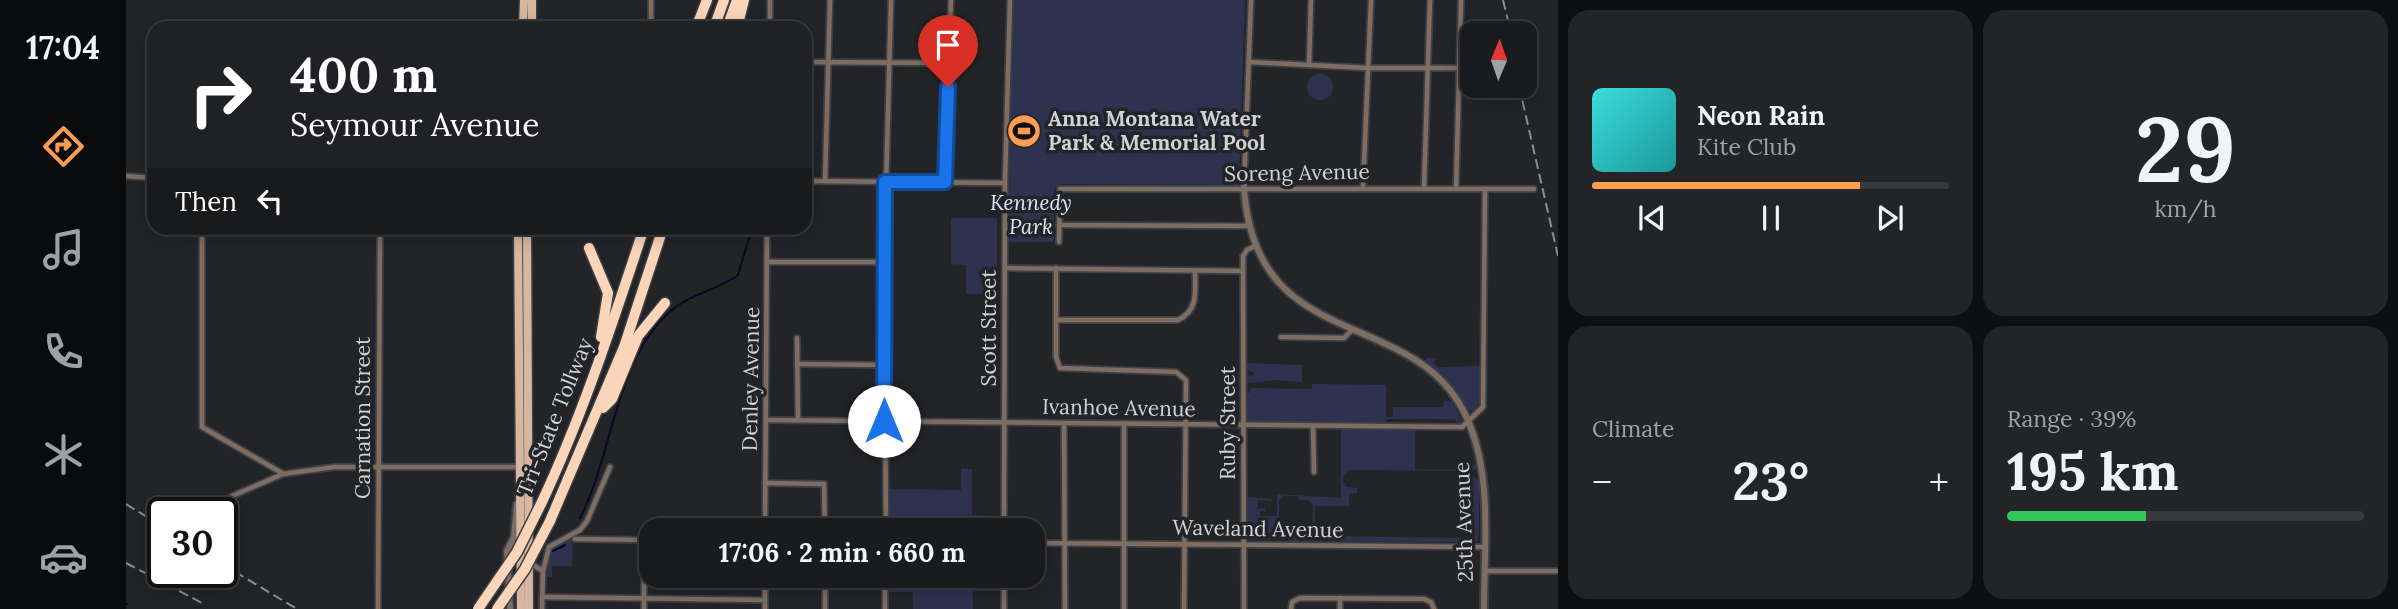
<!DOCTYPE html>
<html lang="en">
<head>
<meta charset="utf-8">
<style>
	body { margin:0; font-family:Lora,serif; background:#232427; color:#f1f3f6; height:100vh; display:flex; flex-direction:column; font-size:26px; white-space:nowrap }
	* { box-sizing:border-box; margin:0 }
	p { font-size:23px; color:#9fa1a4 }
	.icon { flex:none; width:38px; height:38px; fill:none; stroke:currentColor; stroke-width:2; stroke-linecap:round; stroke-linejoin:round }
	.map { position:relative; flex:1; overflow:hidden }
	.panel { display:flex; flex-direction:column; gap:10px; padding:10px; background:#0e0f10; width:840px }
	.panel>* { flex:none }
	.hud { position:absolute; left:21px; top:21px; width:665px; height:214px; border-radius:21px; box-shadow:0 4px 18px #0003,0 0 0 2px #38393c; background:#202124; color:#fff; overflow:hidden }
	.needle { width:46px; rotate:2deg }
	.controls { position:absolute; left:1334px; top:21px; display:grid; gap:14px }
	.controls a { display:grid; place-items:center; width:77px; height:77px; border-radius:14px; background:#1a1b1e; box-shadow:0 4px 18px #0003,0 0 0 2px #38393c; font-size:35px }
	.speed { position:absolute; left:21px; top:497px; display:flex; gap:14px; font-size:35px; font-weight:700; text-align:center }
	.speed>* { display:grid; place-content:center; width:91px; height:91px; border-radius:50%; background:#1a1b1e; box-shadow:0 4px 18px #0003,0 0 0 2px #38393c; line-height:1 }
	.speed .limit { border:4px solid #111; border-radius:10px; background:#fff; color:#111 }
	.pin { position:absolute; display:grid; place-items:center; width:60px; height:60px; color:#fff; margin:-72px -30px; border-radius:50% 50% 50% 0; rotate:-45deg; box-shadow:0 0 7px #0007 }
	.pin .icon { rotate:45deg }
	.me { position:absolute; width:77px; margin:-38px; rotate:0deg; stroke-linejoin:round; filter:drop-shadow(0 0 5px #0008) }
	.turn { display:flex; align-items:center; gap:24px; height:147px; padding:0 28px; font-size:32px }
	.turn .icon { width:91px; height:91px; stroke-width:2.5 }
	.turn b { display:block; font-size:49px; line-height:60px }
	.then { display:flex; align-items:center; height:66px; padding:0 28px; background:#0003; gap:14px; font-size:26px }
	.big { font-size:52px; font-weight:700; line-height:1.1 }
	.panel .tile { flex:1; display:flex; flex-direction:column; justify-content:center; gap:10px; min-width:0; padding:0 24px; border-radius:21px; background:#232427 }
	.panel .dial { align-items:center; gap:0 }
	.dial b { font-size:91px; line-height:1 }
	.song { display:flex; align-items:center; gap:21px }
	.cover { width:84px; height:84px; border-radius:10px; background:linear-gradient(135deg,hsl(180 70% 55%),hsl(180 70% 35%)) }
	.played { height:7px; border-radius:4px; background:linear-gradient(90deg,#fc9d52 75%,#38393c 75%) }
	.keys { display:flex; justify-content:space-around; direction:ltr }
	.heat { display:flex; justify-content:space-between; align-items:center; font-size:38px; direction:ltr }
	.charge { height:10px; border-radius:5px; background:linear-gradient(90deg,#34c759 39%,#38393c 0) }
	.panel .tiles { flex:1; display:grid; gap:10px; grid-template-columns:repeat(2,1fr) }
	.trip { position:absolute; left:513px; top:518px; width:406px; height:70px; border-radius:21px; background:#1a1b1e; box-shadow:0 4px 18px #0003,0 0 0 2px #38393c; font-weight:700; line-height:70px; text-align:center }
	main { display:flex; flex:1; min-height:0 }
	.dock { display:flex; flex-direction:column; width:126px; justify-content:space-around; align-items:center; background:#0a0b0c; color:#9fa1a4 }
	.dock .icon { width:49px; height:49px }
	.dock .selected { color:#fc9d52 }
	.dock b { font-size:32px; color:#f1f3f6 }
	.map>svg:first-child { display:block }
	.green { fill:#2f324f }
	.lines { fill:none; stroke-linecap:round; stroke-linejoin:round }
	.stream { stroke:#090824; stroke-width:2 }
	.minor-casing { stroke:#3f4044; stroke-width:8 }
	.tertiary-casing { stroke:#3f4044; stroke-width:10 }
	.primary-casing { stroke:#3f4044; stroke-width:11 }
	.motorway-casing { stroke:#3f4044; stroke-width:13 }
	.minor { stroke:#7d6d63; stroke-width:4.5 }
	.tertiary { stroke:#7d6d63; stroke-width:6 }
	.primary { stroke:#d7b7a1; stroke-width:8 }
	.motorway { stroke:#fbd5ba; stroke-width:10 }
	.rail { stroke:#8c8d90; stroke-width:2; stroke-dasharray:10 5; stroke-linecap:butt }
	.motorway-bridge-casing { stroke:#3f4044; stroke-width:13; stroke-linecap:butt }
	.motorway-bridge { stroke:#fbd5ba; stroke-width:10 }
	.route-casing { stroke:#114b97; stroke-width:18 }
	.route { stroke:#1a73e8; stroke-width:12 }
	.labels { text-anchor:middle; stroke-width:7; stroke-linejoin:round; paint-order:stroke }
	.poi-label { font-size:21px; font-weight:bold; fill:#d1d2d5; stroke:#232428; text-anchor:start }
	.street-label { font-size:21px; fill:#d1d2d5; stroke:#232428 }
	.park-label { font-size:21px; font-style:italic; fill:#dee2fb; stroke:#232428 }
</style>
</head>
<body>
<main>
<nav class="dock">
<b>17:04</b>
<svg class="icon selected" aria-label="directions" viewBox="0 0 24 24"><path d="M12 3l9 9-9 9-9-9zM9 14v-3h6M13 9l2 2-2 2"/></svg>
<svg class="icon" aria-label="music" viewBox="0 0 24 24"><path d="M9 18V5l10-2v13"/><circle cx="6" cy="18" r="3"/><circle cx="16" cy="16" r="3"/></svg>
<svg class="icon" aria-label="phone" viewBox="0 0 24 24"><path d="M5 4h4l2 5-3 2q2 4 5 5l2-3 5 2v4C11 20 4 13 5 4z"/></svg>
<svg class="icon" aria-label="climate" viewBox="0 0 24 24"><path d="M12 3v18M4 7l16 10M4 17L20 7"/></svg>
<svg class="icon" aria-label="car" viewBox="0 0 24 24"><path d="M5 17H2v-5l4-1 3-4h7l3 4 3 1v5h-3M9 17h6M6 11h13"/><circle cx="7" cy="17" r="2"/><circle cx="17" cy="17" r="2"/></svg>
</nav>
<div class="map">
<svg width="1432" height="609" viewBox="0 0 1432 609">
	<rect width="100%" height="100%" fill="#232428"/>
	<!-- green -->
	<g class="green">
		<path d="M887,0h232l-6,185 -178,-1 -6,4 -1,7 4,5v9l-4,1v32h-47z"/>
		<circle cx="1194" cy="87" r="13"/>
		<path d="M825,218h46v76h-31v-29l-15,-1z"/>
		<path d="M1300,358h11l-4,5 5,4 42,-1 -1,38 -3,7 -8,-1 -24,-32 -18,-16z"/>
		<path d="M1120,363l56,2v17l-24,-2 -31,3 -1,-7 8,-1v-3l-9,-2z"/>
		<path d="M1186,384l74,1v32h7v-10h50l1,-6 8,1 10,18 -4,5 -3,-6h-68l-2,5 -139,-3v-18l3,-3 -4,-6 5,-2 1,-4 61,1z"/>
		<path d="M1215,428l74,1v40l57,1v-5h5v3l-5,3 -122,-1 -6,5 -1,6 4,6 10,1v5l-8,1v12h-34v30l148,2 -1,4 -173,-1 -2,-5h25l1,-30 -4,-6h-10v-4h-16l-4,4v19l3,1 -3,1 3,19h-35l1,-43 23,2 2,2 -15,-1v9l7,-1v3h-5v5h17v-22l64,4z"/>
		<path d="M835,469h11v46l29,1v14h-113v-41l73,1z"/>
		<path d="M1342,477h7l4,5v55l-3,6 -9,-3 3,-3 1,-27 -4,-1 4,-2v-28z"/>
		<path d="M447,537l-1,29h-20v11h-5l3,-28z"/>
		<path d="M761,576h115v15h-29v18h-60v-17h-26z"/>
	</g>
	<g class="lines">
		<!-- stream -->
		<g class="stream">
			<path d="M454,518c33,-63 35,-161 92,-208 20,-17 46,-20 66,-35l14,-47"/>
			<path d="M427,551l12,-6"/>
			<path d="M0,603l1,1"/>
		</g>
		<!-- minor casing -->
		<g class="minor-casing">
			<g id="minor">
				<path d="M525,28v-28"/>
				<path d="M644,28v-28"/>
				<path d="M679,62l143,1"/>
				<path d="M1123,62l119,6h90"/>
				<path d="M1183,65l2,-65"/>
				<path d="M0,176l28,2"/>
				<path d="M679,181l200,2"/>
				<path d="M699,181l5,-181"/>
				<path d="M819,182l6,-182"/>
				<path d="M1118,187l7,-187"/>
				<path d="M1237,188l8,-188"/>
				<path d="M1298,188l6,-188"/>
				<path d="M1330,189l5,-189"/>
				<path d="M933,225l191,1"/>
				<path d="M76,228v199l80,46"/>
				<path d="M933,242l1,-53h474"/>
				<path d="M642,262h116"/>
				<path d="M879,268l238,3"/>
				<path d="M930,268v89l4,11 116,4 10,8 -2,229"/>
				<path d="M930,320h122c21,-10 17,-29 17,-49"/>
				<path d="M1155,337l63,1 7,-7"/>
				<path d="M671,338l1,82"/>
				<path d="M671,364l87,1"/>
				<path d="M642,420l694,7 21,-20 2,-218"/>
				<path d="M938,423l1,186"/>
				<path d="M998,424v185"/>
				<path d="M1187,426l1,46"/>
				<path d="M639,483l59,1 1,46"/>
				<path d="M106,496l51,-22 51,-7h185"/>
				<path d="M639,530l2,-302"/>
				<path d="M760,530l-2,-268 7,-262"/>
				<path d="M878,530l1,-347 5,-183"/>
				<path d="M449,539l76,1"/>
				<path d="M518,540v69"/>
				<path d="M906,543l452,4"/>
				<path d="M404,563l13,8 6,-24 31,-17 7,-9 23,-54"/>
				<path d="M1358,571h74"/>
				<path d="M639,576v33"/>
				<path d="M699,576v33"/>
				<path d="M416,597l223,3"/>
				<path d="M1214,598v11"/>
				<path d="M252,609l2,-381"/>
				<path d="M416,609l1,-38"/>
				<path d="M759,609v-33"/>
				<path d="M878,609v-33"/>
				<path d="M1118,609l-1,-353 4,-6 10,-5"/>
				<path d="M1165,609l1,-7 8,-4 124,1 7,3 3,7"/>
			</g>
		</g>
		<!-- tertiary casing -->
		<g class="tertiary-casing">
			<g id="tertiary">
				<path d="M1118,187c10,167 164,119 219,223 31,60 21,133 21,199"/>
				<path d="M384,609l-3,-58 7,-14 3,-33"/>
			</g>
		</g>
		<!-- primary casing -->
		<g class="primary-casing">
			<g id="primary">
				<path d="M397,28l1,-28"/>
				<path d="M406,28v-28"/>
				<path d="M392,228l3,381"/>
				<path d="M401,228l2,381"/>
			</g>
		</g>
		<!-- motorway casing -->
		<g class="motorway-casing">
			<g id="motorway">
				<path d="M570,28l11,-28"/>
				<path d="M588,28l10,-28"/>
				<path d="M601,28l10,-28"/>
				<path d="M611,28l7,-28"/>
				<path d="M463,248l19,45 -7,44"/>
				<path d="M477,408l9,-9 26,-63 27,-33"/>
				<path d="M415,504c42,-89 72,-183 103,-276"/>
				<path d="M424,521l74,-174 39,-119"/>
			</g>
		</g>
		<!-- minor -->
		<use href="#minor" class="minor"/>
		<!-- tertiary -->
		<use href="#tertiary" class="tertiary"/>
		<!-- primary -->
		<use href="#primary" class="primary"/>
		<!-- motorway -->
		<use href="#motorway" class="motorway"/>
		<!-- rail -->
		<g class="rail">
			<path d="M1377,0l8,33"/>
			<path d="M1393,86l39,170"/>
			<path d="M0,504l37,23"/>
			<path d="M0,563l78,41"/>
			<path d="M96,564l75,45"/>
		</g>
		<!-- motorway-bridge casing -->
		<g class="motorway-bridge-casing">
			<g id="motorway-bridge">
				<path d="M352,609l39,-57 24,-48"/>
				<path d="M371,609l28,-40 25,-48"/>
			</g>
		</g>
		<!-- motorway-bridge -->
		<use href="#motorway-bridge" class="motorway-bridge"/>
	</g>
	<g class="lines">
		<!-- route casing -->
		<g class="route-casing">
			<path id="route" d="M758,421l1,-239h60l3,-95"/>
		</g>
		<!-- route -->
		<use href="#route" class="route"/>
	</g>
	<!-- icons -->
	<defs>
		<g id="stadium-disc" transform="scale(1.75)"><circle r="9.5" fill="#fc9d52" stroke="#232428"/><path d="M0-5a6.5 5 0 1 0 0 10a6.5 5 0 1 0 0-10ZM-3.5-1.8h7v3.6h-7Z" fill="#111"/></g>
	</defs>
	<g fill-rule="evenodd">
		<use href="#stadium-disc" x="898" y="131"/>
	</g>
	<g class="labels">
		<!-- poi labels -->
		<g class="poi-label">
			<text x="922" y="126">Anna Montana Water<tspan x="922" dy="24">Park &amp; Memorial Pool</tspan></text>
		</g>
		<!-- street labels -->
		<g class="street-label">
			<text transform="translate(1171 173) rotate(-1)" y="7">Soreng Avenue</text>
			<text transform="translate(863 328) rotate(-90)" y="7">Scott Street</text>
			<text transform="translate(625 379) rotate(-89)" y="7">Denley Avenue</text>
			<text transform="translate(993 408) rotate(1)" y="7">Ivanhoe Avenue</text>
			<text transform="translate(429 417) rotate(-68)" y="7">Tri-State Tollway</text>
			<text transform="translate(237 418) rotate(-90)" y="7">Carnation Street</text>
			<text transform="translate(1102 423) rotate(-90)" y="7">Ruby Street</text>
			<text transform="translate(1338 522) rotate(-92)" y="7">25th Avenue</text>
			<text transform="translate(1132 529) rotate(1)" y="7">Waveland Avenue</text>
		</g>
		<!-- park labels -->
		<g class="park-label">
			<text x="905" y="210">Kennedy<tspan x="905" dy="24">Park</tspan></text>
		</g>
	</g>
</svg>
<div class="controls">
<a><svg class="needle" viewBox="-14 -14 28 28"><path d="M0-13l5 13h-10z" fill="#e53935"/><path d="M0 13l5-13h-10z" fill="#9fa1a4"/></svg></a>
</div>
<div class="speed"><div class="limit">30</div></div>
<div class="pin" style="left:822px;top:87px;background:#d93025"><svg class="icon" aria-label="arrive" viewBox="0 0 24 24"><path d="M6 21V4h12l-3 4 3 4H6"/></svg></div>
<svg class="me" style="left:758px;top:421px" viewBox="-20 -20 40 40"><circle r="19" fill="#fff"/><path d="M0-13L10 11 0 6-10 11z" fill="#1a73e8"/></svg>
<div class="trip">17:06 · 2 min · 660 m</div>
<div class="hud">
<div class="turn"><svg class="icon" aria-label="right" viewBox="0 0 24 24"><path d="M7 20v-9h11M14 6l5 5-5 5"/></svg><div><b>400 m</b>Seymour Avenue</div></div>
<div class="then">Then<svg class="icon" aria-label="left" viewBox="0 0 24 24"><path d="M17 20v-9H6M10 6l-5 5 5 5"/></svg></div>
</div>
</div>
<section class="panel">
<div class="tiles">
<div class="tile">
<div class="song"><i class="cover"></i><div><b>Neon Rain</b><p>Kite Club</p></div></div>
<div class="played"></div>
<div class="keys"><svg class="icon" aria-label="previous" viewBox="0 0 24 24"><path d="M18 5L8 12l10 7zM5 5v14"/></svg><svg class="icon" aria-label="pause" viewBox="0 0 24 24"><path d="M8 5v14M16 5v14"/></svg><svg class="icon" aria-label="next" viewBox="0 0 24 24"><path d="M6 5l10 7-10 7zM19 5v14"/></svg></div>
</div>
<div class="tile dial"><b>29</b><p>km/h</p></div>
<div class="tile"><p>Climate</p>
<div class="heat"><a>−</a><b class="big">23°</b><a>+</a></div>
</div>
<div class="tile"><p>Range · 39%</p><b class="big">195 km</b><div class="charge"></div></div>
</div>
</section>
</main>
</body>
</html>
